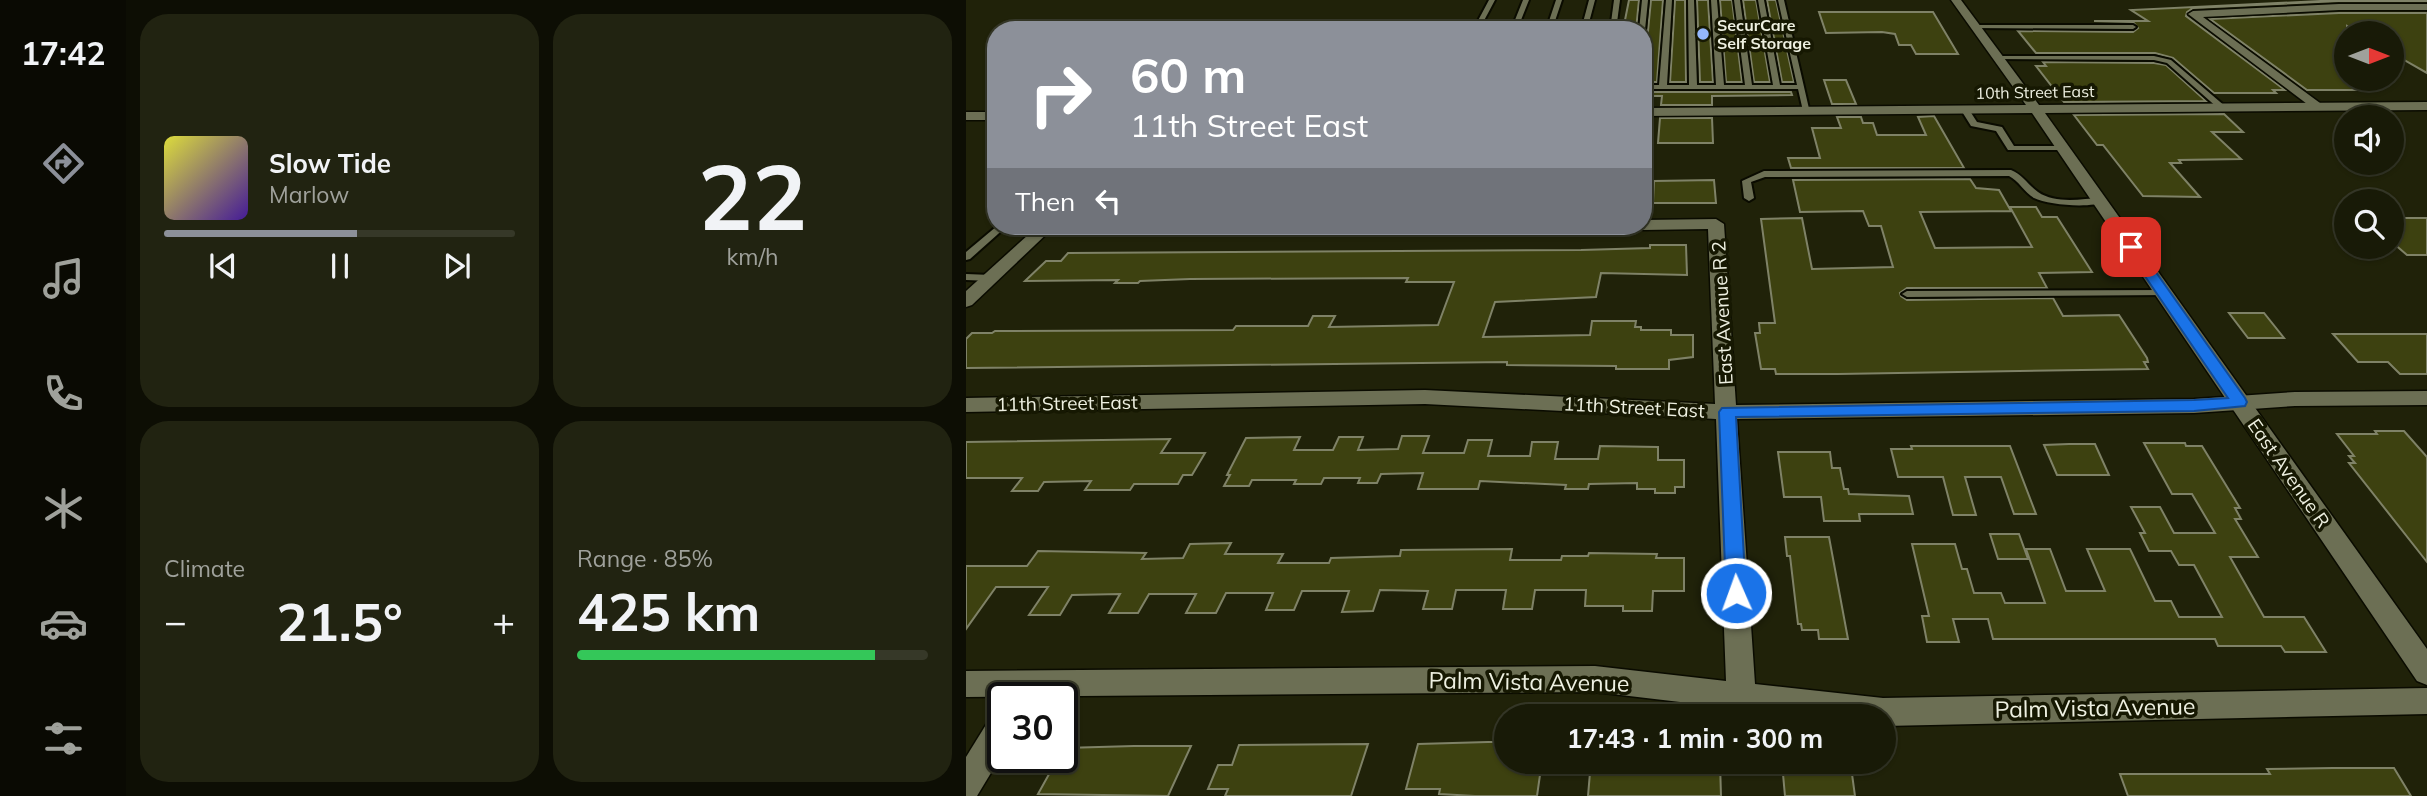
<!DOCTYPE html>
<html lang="en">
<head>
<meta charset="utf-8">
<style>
	body { margin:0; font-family:Mulish,sans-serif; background:#212311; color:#f1f3f6; height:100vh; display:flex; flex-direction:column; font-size:26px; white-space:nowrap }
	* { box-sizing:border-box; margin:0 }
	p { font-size:23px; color:#9fa19b }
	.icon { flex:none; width:38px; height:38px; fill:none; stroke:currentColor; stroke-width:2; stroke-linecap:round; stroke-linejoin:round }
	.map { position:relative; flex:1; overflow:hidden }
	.drawer { display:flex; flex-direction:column; gap:14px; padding:14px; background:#0d0e04; width:840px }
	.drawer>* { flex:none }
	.guide { position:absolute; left:21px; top:21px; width:665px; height:214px; border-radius:28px; box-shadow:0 2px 5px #0004,0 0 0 2px #363828; background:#8c9099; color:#fff; overflow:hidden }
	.needle { width:46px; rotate:90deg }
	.controls { position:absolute; left:1368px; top:21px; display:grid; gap:14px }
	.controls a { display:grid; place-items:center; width:70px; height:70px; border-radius:50%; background:#181a07; box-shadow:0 2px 5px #0004,0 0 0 2px #363828; font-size:35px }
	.speed { position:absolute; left:21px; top:682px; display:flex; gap:14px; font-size:35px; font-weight:700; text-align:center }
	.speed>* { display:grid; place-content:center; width:91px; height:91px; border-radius:50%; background:#181a07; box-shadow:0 2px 5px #0004,0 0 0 2px #363828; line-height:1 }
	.speed .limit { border:4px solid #111; border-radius:10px; background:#fff; color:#111 }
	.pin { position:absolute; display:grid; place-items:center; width:60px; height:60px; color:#fff; margin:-30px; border-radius:14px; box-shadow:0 4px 10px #0006 }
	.me { position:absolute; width:77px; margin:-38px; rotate:358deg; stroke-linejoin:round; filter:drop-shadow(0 0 5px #0008) }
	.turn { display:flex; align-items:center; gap:24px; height:147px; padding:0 28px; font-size:32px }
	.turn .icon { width:91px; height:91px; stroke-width:2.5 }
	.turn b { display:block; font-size:49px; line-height:60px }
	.then { display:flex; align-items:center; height:66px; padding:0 28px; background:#0003; gap:14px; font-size:26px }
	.big { font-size:52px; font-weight:700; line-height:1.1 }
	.drawer .tile { flex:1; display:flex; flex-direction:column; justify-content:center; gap:10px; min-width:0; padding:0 24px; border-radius:28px; background:#212311 }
	.drawer .dial { align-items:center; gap:0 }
	.dial b { font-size:91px; line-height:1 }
	.song { display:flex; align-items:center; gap:21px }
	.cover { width:84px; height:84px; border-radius:10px; background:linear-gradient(135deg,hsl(60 70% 55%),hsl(260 70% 35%)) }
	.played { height:7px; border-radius:4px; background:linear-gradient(90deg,#8c9099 55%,#363828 55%) }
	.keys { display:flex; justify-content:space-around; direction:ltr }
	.heat { display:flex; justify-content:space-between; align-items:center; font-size:38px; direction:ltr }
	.charge { height:10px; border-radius:5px; background:linear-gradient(90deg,#34c759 85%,#363828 0) }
	.drawer .tiles { flex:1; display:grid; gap:14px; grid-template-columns:repeat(2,1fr) }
	.trip { position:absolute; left:528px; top:704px; width:402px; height:70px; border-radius:35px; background:#181a07; box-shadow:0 2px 5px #0004,0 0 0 2px #363828; font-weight:700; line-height:70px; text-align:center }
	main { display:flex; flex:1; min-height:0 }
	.dock { display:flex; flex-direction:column; width:126px; justify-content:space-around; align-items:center; background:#0a0a03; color:#9fa19b }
	.dock .icon { width:49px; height:49px }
	.dock .current { color:#8c9099 }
	.dock b { font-size:32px; color:#f1f3f6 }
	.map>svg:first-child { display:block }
	.building { fill:#3d4110; stroke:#7f8267; stroke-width:2 }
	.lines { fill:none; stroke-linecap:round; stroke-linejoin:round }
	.lane-casing { stroke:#0a0b00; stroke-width:4 }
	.street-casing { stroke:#0a0b00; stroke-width:3 }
	.secondary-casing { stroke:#0a0b00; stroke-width:3 }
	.lane { fill:#6c6f54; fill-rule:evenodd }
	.street { fill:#6c6f54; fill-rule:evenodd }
	.secondary { fill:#6c6f54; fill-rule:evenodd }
	.route { fill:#1a73e8; stroke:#114b97; stroke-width:2 }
	.poi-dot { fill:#94b7fd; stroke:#161802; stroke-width:2.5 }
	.labels { text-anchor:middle; stroke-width:7; stroke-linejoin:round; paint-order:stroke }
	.far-poi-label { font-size:16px; font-weight:bold; fill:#eef0e1; stroke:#161802; text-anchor:start }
	.far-street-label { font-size:16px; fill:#eef0e1; stroke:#161802 }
	.street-label { font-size:19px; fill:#eef0e1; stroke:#161802 }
	.near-street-label { font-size:23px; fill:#eef0e1; stroke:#161802 }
</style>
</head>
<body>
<main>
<nav class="dock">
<b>17:42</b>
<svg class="icon current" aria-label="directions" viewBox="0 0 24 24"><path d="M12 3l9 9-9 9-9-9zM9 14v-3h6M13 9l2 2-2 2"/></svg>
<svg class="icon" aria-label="music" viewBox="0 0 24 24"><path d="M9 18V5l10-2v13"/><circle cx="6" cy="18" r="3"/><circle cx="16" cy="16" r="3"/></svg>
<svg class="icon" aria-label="phone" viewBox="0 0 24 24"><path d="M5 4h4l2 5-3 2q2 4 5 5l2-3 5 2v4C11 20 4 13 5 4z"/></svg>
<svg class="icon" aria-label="climate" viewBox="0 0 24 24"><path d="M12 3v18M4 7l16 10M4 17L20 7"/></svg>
<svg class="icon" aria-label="car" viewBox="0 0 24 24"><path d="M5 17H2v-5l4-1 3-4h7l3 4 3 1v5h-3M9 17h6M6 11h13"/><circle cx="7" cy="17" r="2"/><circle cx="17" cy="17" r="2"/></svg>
<svg class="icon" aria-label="filters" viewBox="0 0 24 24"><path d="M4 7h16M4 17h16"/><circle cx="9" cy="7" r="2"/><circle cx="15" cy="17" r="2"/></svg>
</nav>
<section class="drawer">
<div class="tiles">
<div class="tile">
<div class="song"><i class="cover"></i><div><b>Slow Tide</b><p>Marlow</p></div></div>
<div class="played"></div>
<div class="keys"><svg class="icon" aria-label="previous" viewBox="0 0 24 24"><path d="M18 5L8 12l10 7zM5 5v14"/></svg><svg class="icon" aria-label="pause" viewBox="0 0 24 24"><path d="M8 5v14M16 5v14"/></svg><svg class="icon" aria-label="next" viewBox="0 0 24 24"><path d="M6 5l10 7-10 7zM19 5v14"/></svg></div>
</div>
<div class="tile dial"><b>22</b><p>km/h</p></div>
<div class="tile"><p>Climate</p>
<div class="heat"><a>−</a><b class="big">21.5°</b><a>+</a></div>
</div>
<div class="tile"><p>Range · 85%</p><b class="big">425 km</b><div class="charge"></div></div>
</div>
</section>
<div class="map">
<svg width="1461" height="796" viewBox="0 0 1461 796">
	<rect width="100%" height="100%" fill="#202209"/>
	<!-- building -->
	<g class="building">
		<path d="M663,0h10l-3,30h-13z"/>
		<path d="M685,0h12l-6,82h-14z"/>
		<path d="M709,0h10l1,82h-16z"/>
		<path d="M731,0h11l5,82h-13z"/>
		<path d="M754,0h12l10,82h-16z"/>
		<path d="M777,0h13l14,82h-16z"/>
		<path d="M801,0h9l18,82h-12z"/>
		<path d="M1376,0l85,1h-88l-146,7 -6,4 -1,4 99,74h-12l3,3h-62l-41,-35 -18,-5h-119l-18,-22 115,1 5,-4 -5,-6 -39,-1h54l-17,-11z"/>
		<path d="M853,12h114l25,42h-42l-5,-9h-12l-4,-11 -13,-2 -56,1z"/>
		<path d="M1373,13h88v60l-35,-20v-20h-32l-13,-7v58l9,6h-49l-97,-71z"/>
		<path d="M1077,62l111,1 12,2 40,36 -142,1 -28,-36h10z"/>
		<path d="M858,80h22l10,24h-24z"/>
		<path d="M677,92h148l1,3 -80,1v9h-51l1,-9h-19z"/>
		<path d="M1258,114l19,18h-31l29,27 -62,1 2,3h-11l30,34 -57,-1 -40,-51h-6l-23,-30z"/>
		<path d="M968,116l30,52h-173l-3,-10h32l-8,-30h29l-4,-11h24l2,6h10l4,12h49l-8,-18z"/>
		<path d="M694,118h52l1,25h-55z"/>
		<path d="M1004,179l6,9 23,2 12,21 -91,1 15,36 97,-1 -22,-40h26l6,10h15l35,55 -53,1 8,15h-140l-7,5 1,3 6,4 146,-2 10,18 56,-1 28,43 1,4h-4l4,7 -310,5h-62l-1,-5h-14l-6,-36h5l-1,-10h16l-14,-104 41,-1 10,51 81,-2 -12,-41h-12l-6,-15 -63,1 -7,-32z"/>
		<path d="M748,180l2,23h-63l1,-22z"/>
		<path d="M1426,218h35v37h-20l-15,-13z"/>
		<path d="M684,245h36l1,30 -86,-2 -5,24 -101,5 -12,35 107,-2 2,-14h44l-1,6h6v3h30v5h22v22l-24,3v9h-53v-3l-109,-1v-3l-541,6v-29l6,-6h20l3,-2 238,-1 3,-4h72l5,-10h22l-6,11 109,-2 16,-43h-48l2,-4 -218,1 -50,2 -2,2h-23l3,-3 -93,1 21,-20h15l7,-8 513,-3 69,-2z"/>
		<path d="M1263,313h35l20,25h-36z"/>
		<path d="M1367,334h94v40h-27l-12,-12h-30z"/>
		<path d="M1409,431h29l23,26v105l-78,-99h6l-6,-7h5l-17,-22h40z"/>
		<path d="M436,436h27l-6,17h41l4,-13h24l-4,16h42l2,-14h26l-3,17h43l2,-13 58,1v13h26v27h-9v6h-20v-4h-18v-6l-48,1 -1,5h-23l1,-4 -86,-4 -2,8h-60l5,-16 -42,1 -4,9h-19l2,-5h-36l-3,6h-27l2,-4h-44l-3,6h-25l6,-11h-3l19,-37 54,-1 -6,13h39l6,-13h24l-5,13 40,-1z"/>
		<path d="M204,439l-9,14h44l-13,22h-9l-5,9h-44l-4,6h-45l6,-9 -47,1 -6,9h-26l10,-13h-56v-36z"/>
		<path d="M1178,443h41l1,3h16l38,62h-5l6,11h-6l23,38h-28l34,60h40l22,35h-41l-4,-6h-63l-3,-7h-222l-5,-20h-35l6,23h-32l-5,-26h7l-17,-72h43l7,25h5l7,24h27l4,10h40l-19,-54h24l16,42h39l-18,-42h43l25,52h16l8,16h43l-28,-52h-15l-8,-14h-22l-9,-18h5l-14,-26h29l14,26h41l-23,-39h-20z"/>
		<path d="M1103,444h26l14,31h-52l-13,-30z"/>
		<path d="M945,446h99l26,68h-22l-13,-37h-36l11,38h-23l-10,-38h-45l-7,-28h21z"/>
		<path d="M812,452h52l2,16h8l4,21h4l1,5 60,2 4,18h-54l1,7h-36l-3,-24h-37z"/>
		<path d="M1024,534h29l9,25h-30z"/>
		<path d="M819,537h44l19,102h-29l-1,-9h-16l-1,-6h-3l-8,-68h-3z"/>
		<path d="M265,543l-6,11h58l-5,9h51l2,-5 69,-2 1,-6 111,-1 -2,11h51l1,-4h26l1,-3 68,1 -1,4h28v33h-31l-1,20h-29v-5h-38l1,-16h-51l-3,19h-29l3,-19h-50l-4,19h-29l5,-18 -48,-1 -7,21 -31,1 7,-21h-47l-8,19h-28l7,-17h-47l-10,20h-30l10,-19h-47l-11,19h-29l11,-19 -48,1 -12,20h-31l19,-28h-52l-30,42v-63h61l11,-15 108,2 -4,6 41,-1 7,-14z"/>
		<path d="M522,742h19v19h35l-5,35h-62l-36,-2 1,-5h-34l12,-45z"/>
		<path d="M402,744l-17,52h-126l3,-7h-20l10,-24h14l7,-20z"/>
		<path d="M168,746h57l-23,50 -130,-2 20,-36h4l2,-10z"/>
		<path d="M625,761l129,2 1,33h-133z"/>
		<path d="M1367,768h61l17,28h-283l-8,-22h150l-3,-5z"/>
		<path d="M817,774h69l3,22h-70z"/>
	</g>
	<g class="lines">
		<!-- lane casing -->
		<g class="lane-casing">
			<g id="lane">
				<path d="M523,0h6l-16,30h-6z"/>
				<path d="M557,0h6l-12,30h-6z"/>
				<path d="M590,0h6l-10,30h-6z"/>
				<path d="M623,0h6l-8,30h-6z"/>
				<path d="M648,0h6l-4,30h-6z"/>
				<path d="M676,0h6l-3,30 -2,2v-2h-4z"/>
				<path d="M700,0h6l-5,85h22l-1,-85h6l3,85h19l-5,-85h6l7,85h21l-11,-85h6l12,85h21l-15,-85h6l16,85h17l-19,-85h6l26,113 -7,-2 -5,-22h-155v-4h16z"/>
				<path d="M1010,25h157l3,2 -3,2 -159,-1 -1,-1z"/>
				<path d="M1033,56h155l17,4 55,47 -7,2 -52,-46 -13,-3 -157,-1 -1,-1z"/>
				<path d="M996,108h6l9,14 25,5 12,19h49l4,2 -4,2h-55l-12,-19 -25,-5 -10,-16z"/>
				<path d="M1045,170c12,5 17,15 27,22 17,12 43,7 62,6l5,3c-13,8 -57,4 -71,-3 -10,-6 -15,-17 -25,-22l-244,1 -14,5 3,16 -5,3 -5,-3 -2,-17 22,-10z"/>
				<path d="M31,226h10l-37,33 -4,1v-8z"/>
				<path d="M0,274l25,1 5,3 -5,3 -25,-1z"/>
				<path d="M1197,290l5,3 -1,2 -260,2 -5,-3 5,-3z"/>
			</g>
		</g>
		<!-- street casing -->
		<g class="street-casing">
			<g id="street">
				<path d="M1373,4h88v6h-88l-136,7 117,86v6l-5,1 -127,-96 5,-3z"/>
				<path d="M750,219l8,5 12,181 458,-6 101,-7 132,-1v14l-132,1 -101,7 -457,6 18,265 128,14 544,-10v26l-542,12v-10h-86l-204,-24 -629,5v-26l629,-5 131,15 -10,-262 -291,-15 -459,8v-14l459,-8 290,14 -7,-175 -65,1 -8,-4h8v-6z"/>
				<path d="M71,226h461l-8,5 -447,3 -6,-2 -2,-3z"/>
				<path d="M37,711v42l-26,43h-11v-39l26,-42z"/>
			</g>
		</g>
		<!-- secondary casing -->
		<g class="secondary-casing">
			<g id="secondary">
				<path d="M985,0h10l78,105 388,-3v8l-382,3 382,536v36l-10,-4 -385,-568 -389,3v-8l383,-3z"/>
				<rect x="0" y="112" width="30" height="8"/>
				<path d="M72,226h17l-83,79 -6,2v-16z"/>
			</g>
		</g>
		<!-- lane -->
		<use href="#lane" class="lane"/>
		<!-- street -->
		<use href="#street" class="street"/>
		<!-- secondary -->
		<use href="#secondary" class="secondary"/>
	</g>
	<!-- route -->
	<path class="route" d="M1165,243l5,1 109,154 2,4 -2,4 -51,5 -458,6 10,176 -3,6 -7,2 -7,-2 -3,-6 -7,-181 3,-4 472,-8 34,-2 -103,-151z"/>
	<!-- markers -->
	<circle class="poi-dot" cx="737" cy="34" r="7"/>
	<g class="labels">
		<!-- far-poi labels -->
		<g class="far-poi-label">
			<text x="751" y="31">SecurCare<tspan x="751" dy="18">Self Storage</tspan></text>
		</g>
		<!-- far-street labels -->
		<g class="far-street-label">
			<text transform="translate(1069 92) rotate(-1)" y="6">10th Street East</text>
		</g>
		<!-- street labels -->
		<g class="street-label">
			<text transform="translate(756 313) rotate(-93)" y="7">East Avenue R 2</text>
			<text transform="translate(101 403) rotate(-1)" y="7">11th Street East</text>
			<text transform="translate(668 407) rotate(3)" y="7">11th Street East</text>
			<text transform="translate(1323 473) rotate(55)" y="7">East Avenue R</text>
		</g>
		<!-- near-street labels -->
		<g class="near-street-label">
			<text transform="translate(563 682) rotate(1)" y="8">Palm Vista Avenue</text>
			<text transform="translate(1129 708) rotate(-1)" y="8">Palm Vista Avenue</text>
		</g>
	</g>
</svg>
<div class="controls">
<a><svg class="needle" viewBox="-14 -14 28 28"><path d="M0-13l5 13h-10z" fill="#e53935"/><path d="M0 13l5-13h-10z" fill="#9fa19b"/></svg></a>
<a><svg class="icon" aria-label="sound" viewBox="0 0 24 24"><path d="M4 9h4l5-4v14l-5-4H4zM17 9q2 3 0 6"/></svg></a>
<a><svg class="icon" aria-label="search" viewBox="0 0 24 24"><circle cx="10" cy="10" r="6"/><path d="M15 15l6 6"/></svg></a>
</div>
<div class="speed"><div class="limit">30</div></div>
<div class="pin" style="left:1165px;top:247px;background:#d93025"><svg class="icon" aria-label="arrive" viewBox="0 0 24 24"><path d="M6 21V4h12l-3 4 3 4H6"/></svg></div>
<svg class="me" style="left:770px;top:593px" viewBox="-20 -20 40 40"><circle r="17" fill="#1a73e8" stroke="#fff" stroke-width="3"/><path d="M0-11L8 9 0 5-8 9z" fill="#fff"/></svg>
<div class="trip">17:43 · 1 min · 300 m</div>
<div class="guide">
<div class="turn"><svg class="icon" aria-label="right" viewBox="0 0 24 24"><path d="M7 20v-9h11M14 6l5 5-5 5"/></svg><div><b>60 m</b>11th Street East</div></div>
<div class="then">Then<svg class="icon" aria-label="left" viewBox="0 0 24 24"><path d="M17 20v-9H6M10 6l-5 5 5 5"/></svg></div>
</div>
</div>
</main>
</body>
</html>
